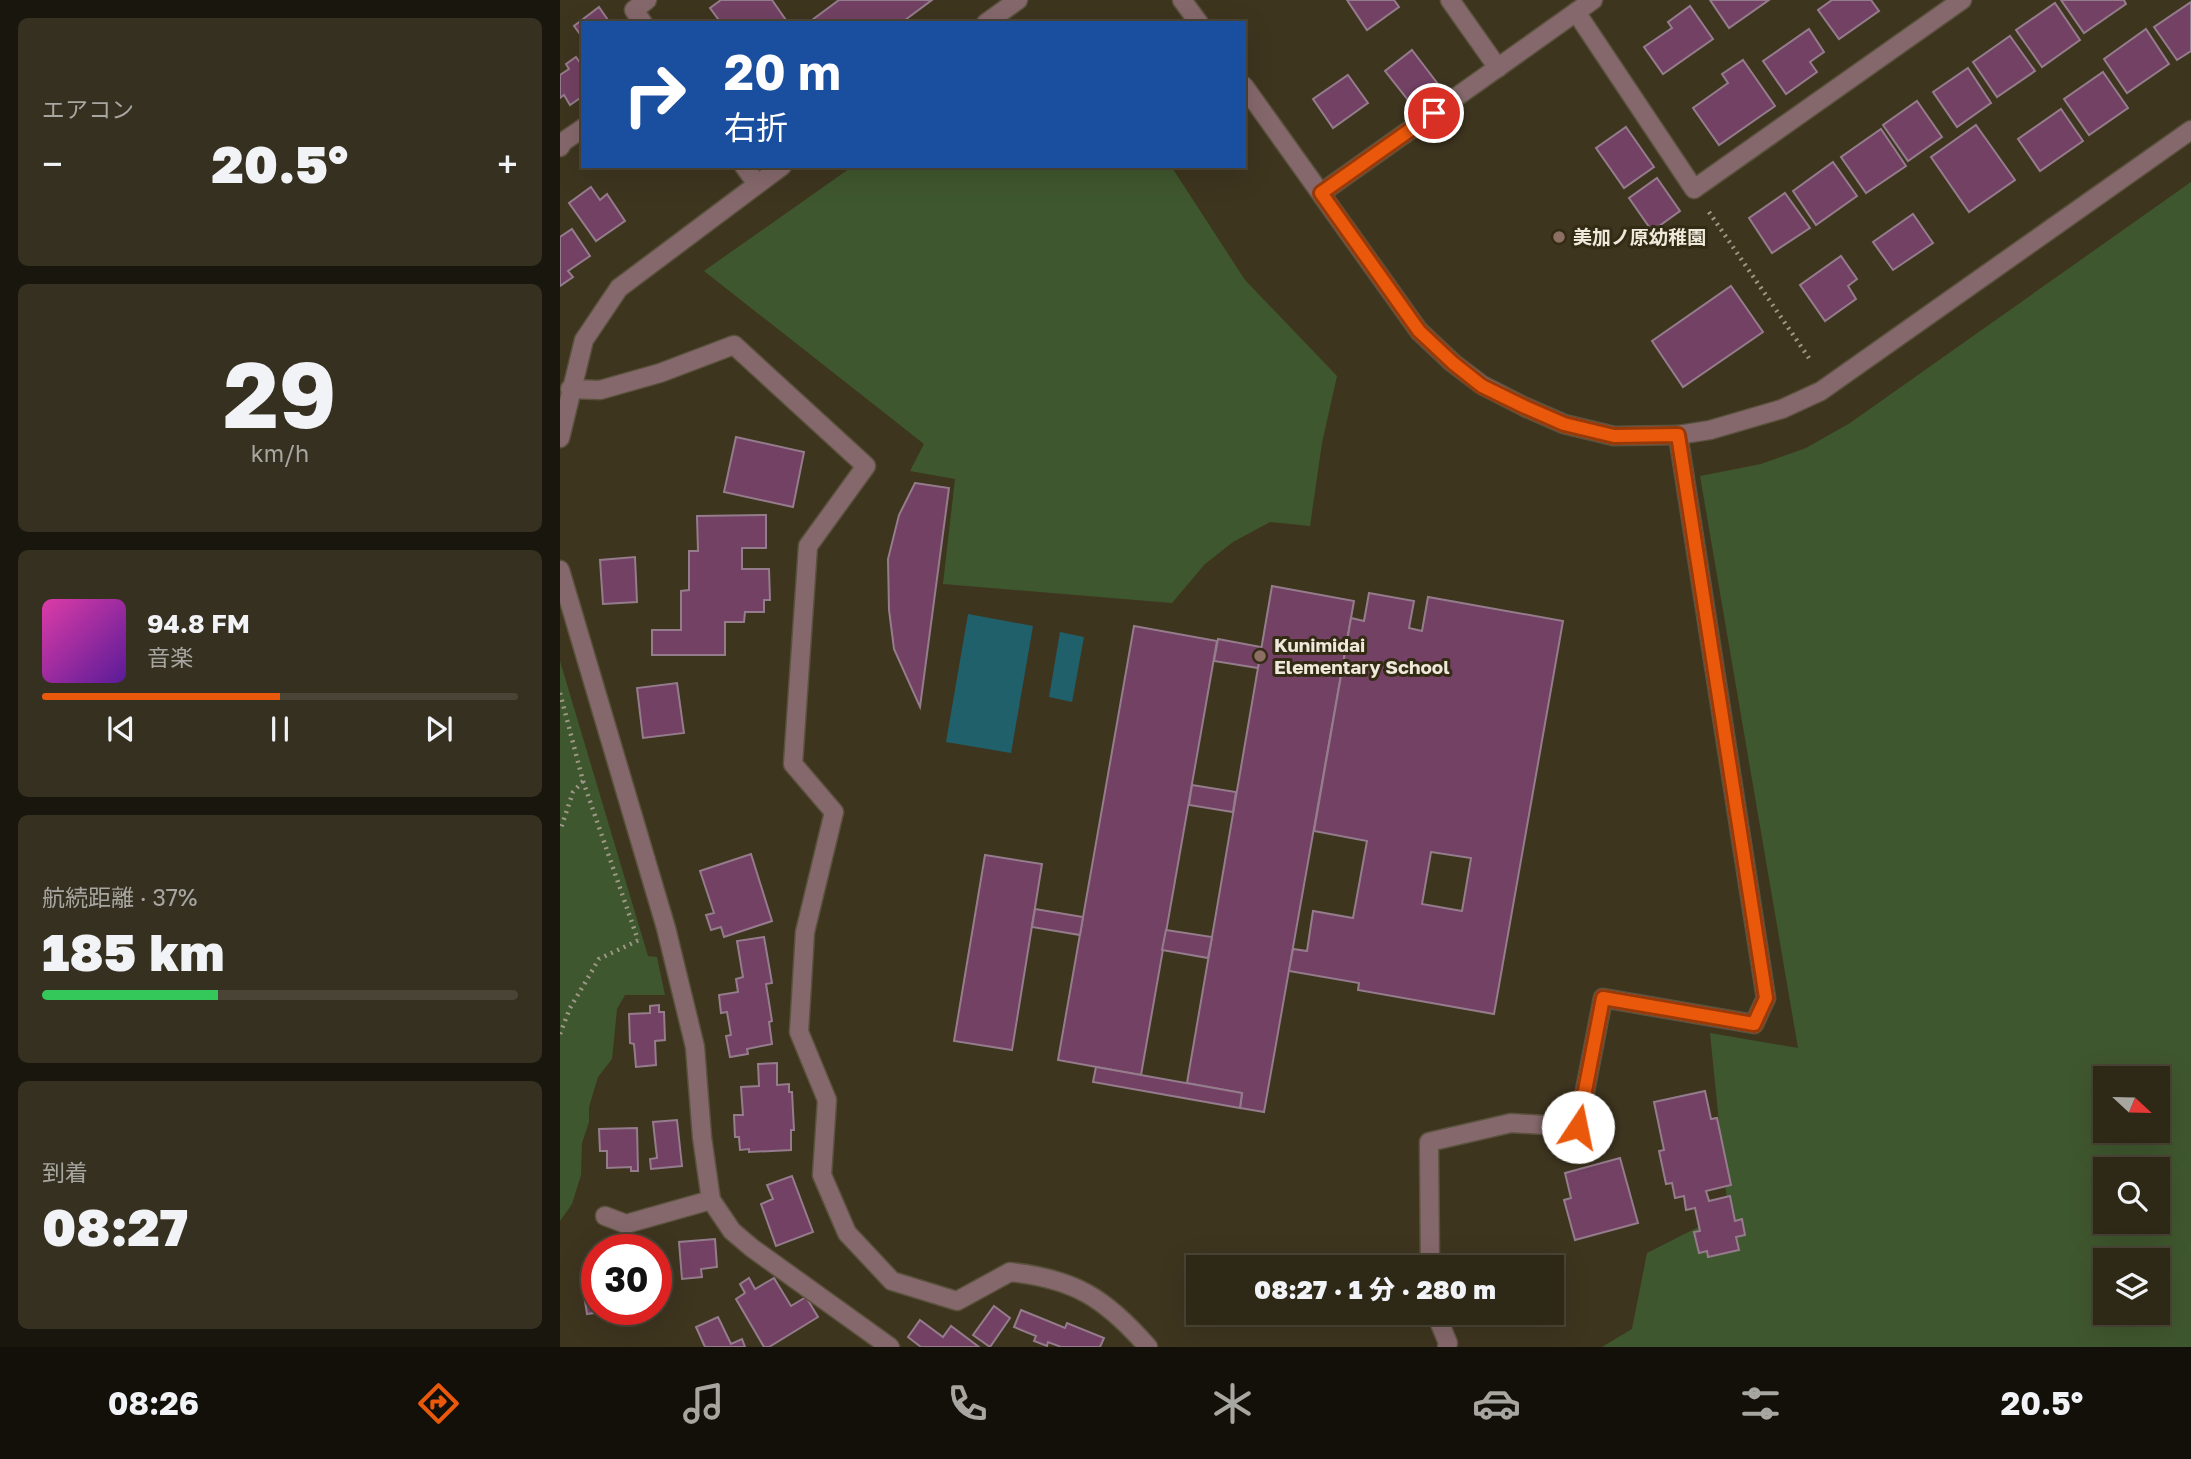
<!DOCTYPE html>
<html lang="ja">
<head>
<meta charset="utf-8">
<style>
	body { margin:0; font-family:"Golos Text","Noto Sans JP",sans-serif; background:#363020; color:#f1f3f6; height:100vh; display:flex; flex-direction:column; font-size:26px; white-space:nowrap }
	* { box-sizing:border-box; margin:0 }
	p { font-size:23px; color:#a7a6a1 }
	.icon { flex:none; width:38px; height:38px; fill:none; stroke:currentColor; stroke-width:2; stroke-linecap:round; stroke-linejoin:round }
	.map { position:relative; flex:1; overflow:hidden }
	.panel { display:flex; flex-direction:column; gap:18px; padding:18px; background:#19160d; width:560px }
	.panel>* { flex:none }
	.hud { position:absolute; left:21px; top:21px; width:665px; height:147px; border-radius:0px; box-shadow:0 7px 28px #0002,0 0 0 2px #494436; background:#1a4fa0; color:#fff; overflow:hidden }
	.needle { width:46px; rotate:112deg }
	.controls { position:absolute; left:1533px; top:1066px; display:grid; gap:14px }
	.controls a { display:grid; place-items:center; width:77px; height:77px; border-radius:0px; background:#2e2817; box-shadow:0 7px 28px #0002,0 0 0 2px #494436; font-size:35px }
	.speed { position:absolute; left:21px; top:1234px; display:flex; gap:14px; font-size:35px; font-weight:700; text-align:center }
	.speed>* { display:grid; place-content:center; width:91px; height:91px; border-radius:50%; background:#2e2817; box-shadow:0 7px 28px #0002,0 0 0 2px #494436; line-height:1 }
	.speed .limit { border:10px solid #d22; background:#fff; color:#111 }
	.pin { position:absolute; display:grid; place-items:center; width:60px; height:60px; color:#fff; margin:-30px; border:4px solid #fff; border-radius:50%; box-shadow:0 2px 7px #0007 }
	.me { position:absolute; width:77px; margin:-38px; rotate:11deg; stroke-linejoin:round; filter:drop-shadow(0 0 5px #0008) }
	.turn { display:flex; align-items:center; gap:24px; height:147px; padding:0 28px; font-size:32px }
	.turn .icon { width:91px; height:91px; stroke-width:2.5 }
	.turn b { display:block; font-size:49px; line-height:60px }
	.big { font-size:52px; font-weight:800; line-height:1.1 }
	.panel .widget { flex:1; display:flex; flex-direction:column; justify-content:center; gap:10px; min-width:0; padding:0 24px; border-radius:10px; background:#363020 }
	.panel .dial { align-items:center; gap:0 }
	.dial b { font-size:91px; line-height:1 }
	.song { display:flex; align-items:center; gap:21px }
	.cover { width:84px; height:84px; border-radius:10px; background:linear-gradient(135deg,hsl(320 70% 55%),hsl(270 70% 35%)) }
	.played { height:7px; border-radius:4px; background:linear-gradient(90deg,#ea580c 50%,#494436 50%) }
	.keys { display:flex; justify-content:space-around; direction:ltr }
	.heat { display:flex; justify-content:space-between; align-items:center; font-size:38px; direction:ltr }
	.charge { height:10px; border-radius:5px; background:linear-gradient(90deg,#34c759 37%,#494436 0) }
	.trip { position:absolute; left:626px; top:1255px; width:378px; height:70px; border-radius:0px; background:#2e2817; box-shadow:0 7px 28px #0002,0 0 0 2px #494436; font-weight:800; line-height:70px; text-align:center }
	.menu { display:flex; height:112px; justify-content:space-around; align-items:center; background:#121009; color:#a7a6a1 }
	.menu .icon { width:49px; height:49px }
	.menu .active { color:#ea580c }
	.menu b { font-size:32px; color:#f1f3f6 }
	main { display:flex; flex:1; min-height:0 }
	.map>svg:first-child { display:block }
	.green { fill:#3f572e; fill-rule:evenodd }
	.water { fill:#20606b }
	.building { fill:#724163; stroke:#957c8c; stroke-width:2; fill-rule:evenodd }
	.lines { fill:none; stroke-linecap:round; stroke-linejoin:round }
	.minor-casing { stroke:#5a523d; stroke-width:21 }
	.tertiary-casing { stroke:#5a523d; stroke-width:21 }
	.path { stroke:#9e9786; stroke-width:4.5; stroke-dasharray:2 5; stroke-linecap:butt }
	.minor { stroke:#85686c; stroke-width:18 }
	.tertiary { stroke:#85686c; stroke-width:18 }
	.route-casing { stroke:#983908; stroke-width:18 }
	.route { stroke:#ea580c; stroke-width:12 }
	.education-dot { fill:#8d6e63; stroke:#342b15; stroke-width:2.5 }
	.labels { text-anchor:middle; stroke-width:6; stroke-linejoin:round; paint-order:stroke }
	.poi-label { font-size:19px; font-weight:bold; fill:#eee9db; stroke:#342b15; text-anchor:start }
</style>
</head>
<body>
<main>
<section class="panel">
<div class="widget"><p>エアコン</p>
<div class="heat"><a>−</a><b class="big">20.5°</b><a>+</a></div>
</div>
<div class="widget dial"><b>29</b><p>km/h</p></div>
<div class="widget">
<div class="song"><i class="cover"></i><div><b>94.8 FM</b><p>音楽</p></div></div>
<div class="played"></div>
<div class="keys"><svg class="icon" aria-label="previous" viewBox="0 0 24 24"><path d="M18 5L8 12l10 7zM5 5v14"/></svg><svg class="icon" aria-label="pause" viewBox="0 0 24 24"><path d="M8 5v14M16 5v14"/></svg><svg class="icon" aria-label="next" viewBox="0 0 24 24"><path d="M6 5l10 7-10 7zM19 5v14"/></svg></div>
</div>
<div class="widget"><p>航続距離 · 37%</p><b class="big">185 km</b><div class="charge"></div></div>
<div class="widget"><p>到着</p><b class="big">08:27</b></div>
</section>
<div class="map">
<svg width="1631" height="1347" viewBox="0 0 1631 1347">
	<rect width="100%" height="100%" fill="#3e351f"/>
	<!-- green -->
	<g class="green">
		<path d="M293,166h318l74,114 92,96 -15,67 -12,83 -40,-4 -37,20 -28,22 -33,39 -229,-19 12,-105 -45,-8 14,-27 -220,-173z"/>
		<path d="M1631,182v1165h-589l30,-18 15,-76 81,-41 -18,-179 88,15 -98,-572 61,-12 45,-16 44,-25zM1545,1078h53v52h-53zM1545,1169h53v53h-53zM1545,1260h53v52h-53z"/>
		<path d="M0,661l88,295 9,1 8,38h-40l-8,14 -5,50 -14,18 -9,30v15l-7,21 -1,32 -9,29 -12,17z"/>
	</g>
	<!-- water -->
	<g class="water">
		<path d="M408,614l65,12 -22,127 -65,-11z"/>
		<path d="M500,632l24,5 -12,65 -23,-5z"/>
	</g>
	<!-- building -->
	<g class="building">
		<path d="M161,0h51l16,23h-67l-11,-15z"/>
		<path d="M279,0h93l-31,23h-93z"/>
		<path d="M787,0h47l5,7 -32,23z"/>
		<path d="M1150,0h59l-40,28z"/>
		<path d="M1272,0h39l8,11 -40,28 -21,-29z"/>
		<path d="M1501,0h63l2,4 -42,29z"/>
		<path d="M1631,2v49l-14,9 -23,-33z"/>
		<path d="M1495,3l25,37 -38,27 -26,-37z"/>
		<path d="M1130,6l23,33 -50,35 -19,-27 28,-19 -4,-6z"/>
		<path d="M39,7l11,16h-27v15l-9,-12z"/>
		<path d="M1249,29l15,23 -14,10 7,10 -31,22 -23,-33z"/>
		<path d="M1586,29l23,35 -42,29 -23,-34z"/>
		<path d="M1450,36l25,35 -38,26 -24,-35z"/>
		<path d="M852,50l26,34 -26,21 -27,-34z"/>
		<path d="M16,57l7,10v29l-13,9 -6,-10 -4,3v-23l9,-6 -3,-5z"/>
		<path d="M1183,60l32,46 -56,39 -26,-37 35,-25 -6,-9z"/>
		<path d="M1408,68l23,35 -34,24 -24,-35z"/>
		<path d="M1543,72l25,36 -39,27 -25,-36z"/>
		<path d="M788,75l20,28 -35,25 -20,-29z"/>
		<path d="M1357,101l25,36 -34,24 -25,-36z"/>
		<path d="M1501,109l22,32 -43,30 -22,-32z"/>
		<path d="M1416,125l39,55 -46,32 -38,-55z"/>
		<path d="M1066,127l28,40 -30,21 -28,-40z"/>
		<path d="M1321,129l25,37 -40,27 -25,-36z"/>
		<path d="M1273,162l24,34 -41,29 -23,-34z"/>
		<path d="M1097,178l23,33 -28,20 -23,-33z"/>
		<path d="M31,187l9,13 7,-6 18,27 -29,20 -27,-38z"/>
		<path d="M1225,193l25,35 -38,25 -23,-35z"/>
		<path d="M1353,214l20,29 -40,27 -20,-28z"/>
		<path d="M12,229l18,27 -22,15 5,6 -13,9v-49z"/>
		<path d="M1281,256l16,23 -9,7 8,13 -31,22 -25,-36z"/>
		<path d="M1171,286l32,46 -80,55 -31,-46z"/>
		<path d="M176,437l68,15 -11,55 -69,-15z"/>
		<path d="M355,483l34,5 -29,219 -26,-58 -5,-39 -1,-51 11,-44z"/>
		<path d="M206,515v33h-24v21h27l1,31h-6v12h-19l-1,10h-19v33h-73v-25h29v-39l8,-1v-39h9l-1,-35z"/>
		<path d="M75,557l2,45 -34,2 -3,-44z"/>
		<path d="M712,586l82,15 -90,511 -24,-4 2,-15 -55,-10z"/>
		<path d="M809,593l45,8 -5,27 13,3 6,-34 135,24 -69,393 -136,-24 1,-7 -70,-12 4,-22 14,2 6,-40 40,7 14,-77 -53,-10 37,-213 13,3zM871,852l40,6 -9,53 -40,-7z"/>
		<path d="M574,626l83,15 -76,434 -83,-15z"/>
		<path d="M658,639l43,8 -3,21 -44,-7z"/>
		<path d="M117,683l7,50 -41,5 -6,-50z"/>
		<path d="M632,785l44,7 -3,20 -44,-7z"/>
		<path d="M191,854l21,67 -48,16 -3,-10 -10,3 -5,-15 8,-2 -14,-42z"/>
		<path d="M425,855l57,9 -30,186 -58,-9z"/>
		<path d="M475,909l48,8 -3,18 -48,-8z"/>
		<path d="M606,930l46,7 -4,21 -46,-8z"/>
		<path d="M204,937l8,46 -6,1 6,37 -3,1 3,22 -25,5 1,5 -18,3 -4,-21 5,-1 -4,-23 -6,1 -2,-18 19,-3 -2,-13 7,-2 -6,-36z"/>
		<path d="M99,1005v7h5l1,28 -10,1 1,24 -20,2 -2,-23 -4,-1 -1,-29 21,-1v-7z"/>
		<path d="M217,1063v22l12,-1v8h3l2,38h-3v20l-42,2v-3l-9,1 -1,-13h-4l-1,-22h9l-2,-28 18,-1 -1,-22z"/>
		<path d="M536,1067l146,26 -2,15 -147,-26z"/>
		<path d="M1145,1091l6,28 6,-1 14,67 -25,6 3,10 21,-5 5,25 7,-2 3,16 -9,2 3,13 -31,7 -1,-6 -8,2 -5,-21 6,-1 -5,-23 -9,2 -2,-14 -9,2 -3,-15 -6,1 -7,-33 5,-1 -10,-48z"/>
		<path d="M117,1120l5,46 -31,3 -1,-10 7,-1 -4,-36z"/>
		<path d="M77,1128l1,43h-7v-4l-24,1v-17h-7l-1,-22z"/>
		<path d="M1060,1158l18,65 -63,17 -11,-40 7,-2 -6,-25z"/>
		<path d="M232,1176l21,56 -37,14 -15,-42 12,-5 -6,-14z"/>
		<path d="M155,1239l2,28 -16,2 1,8 -20,2 -3,-37z"/>
		<path d="M189,1278l6,11 19,-11 17,28 15,-9 12,20 -49,30h-5l-28,-48 9,-6 -5,-9z"/>
		<path d="M37,1279v30l18,1 -28,4 -5,-33z"/>
		<path d="M434,1306l16,12 -20,29 -17,-12z"/>
		<path d="M461,1310l44,18 2,-5 37,15 -4,9h-39l-13,-5 -1,4 -13,-5 2,-5 -22,-9z"/>
		<path d="M158,1317l13,27 11,-5 3,8h-40l-9,-20z"/>
		<path d="M360,1320l23,17 8,-11 28,21h-58l-13,-10z"/>
	</g>
	<g class="lines">
		<!-- minor casing -->
		<g class="minor-casing">
			<g id="minor">
				<path d="M890,0l48,68"/>
				<path d="M1016,12l118,177 268,-189"/>
				<path d="M83,23l-9,-13 13,-10"/>
				<path d="M426,23l32,-23"/>
				<path d="M0,147l3,-5 20,-14"/>
				<path d="M184,166l13,18"/>
				<path d="M761,193l272,-193"/>
				<path d="M10,389l30,1 60,-17 74,-28 132,121 -58,80 -15,218 41,48 -29,120 -6,100 28,68 -5,75 25,58 45,48 65,20 53,-29c65,7 95,26 138,75"/>
				<path d="M0,438l24,-98 35,-52 163,-122"/>
				<path d="M0,570l106,358 29,119 7,90 9,63 21,31 20,17 138,99"/>
				<path d="M45,1216l21,8 85,-24"/>
				<path d="M870,1267l-1,-125 82,-19 67,4 25,-129 151,26 12,-26 -88,-563"/>
				<path d="M875,1312l13,31 -1,4"/>
			</g>
		</g>
		<!-- tertiary casing -->
		<g class="tertiary-casing">
			<g id="tertiary">
				<path d="M622,0l17,23"/>
				<path d="M684,86l175,245 34,32 29,22 43,22 39,17 50,12 64,-1 32,-5 72,-21 39,-18 370,-261"/>
			</g>
		</g>
		<!-- path -->
		<g class="path">
			<path d="M1149,212l102,149"/>
			<path d="M0,693l23,88 -10,11 -13,39"/>
			<path d="M23,781l55,159"/>
			<path d="M0,1034l10,-26 29,-49 40,-19"/>
		</g>
		<!-- minor -->
		<use href="#minor" class="minor"/>
		<!-- tertiary -->
		<use href="#tertiary" class="tertiary"/>
	</g>
	<g class="lines">
		<!-- route casing -->
		<g class="route-casing">
			<path id="route" d="M874,113l-113,80 98,138 34,32 29,23 43,21 39,17 50,12 64,-1 88,563 -12,26 -151,-26 -25,129"/>
		</g>
		<!-- route -->
		<use href="#route" class="route"/>
	</g>
	<!-- markers -->
	<g class="education-dot">
		<circle cx="999" cy="237" r="7"/>
		<circle cx="700" cy="656" r="7"/>
	</g>
	<g class="labels">
		<!-- poi labels -->
		<g class="poi-label">
			<text x="1013" y="244">美加ノ原幼稚園</text>
			<text x="714" y="652">Kunimidai<tspan x="714" dy="22">Elementary School</tspan></text>
		</g>
	</g>
</svg>
<div class="controls">
<a><svg class="needle" viewBox="-14 -14 28 28"><path d="M0-13l5 13h-10z" fill="#e53935"/><path d="M0 13l5-13h-10z" fill="#a7a6a1"/></svg></a>
<a><svg class="icon" aria-label="search" viewBox="0 0 24 24"><circle cx="10" cy="10" r="6"/><path d="M15 15l6 6"/></svg></a>
<a><svg class="icon" aria-label="layers" viewBox="0 0 24 24"><path d="M12 4l9 5-9 5-9-5zM3 14l9 5 9-5"/></svg></a>
</div>
<div class="speed"><div class="limit">30</div></div>
<div class="pin" style="left:874px;top:113px;background:#d93025"><svg class="icon" aria-label="arrive" viewBox="0 0 24 24"><path d="M6 21V4h12l-3 4 3 4H6"/></svg></div>
<svg class="me" style="left:1018px;top:1127px" viewBox="-20 -20 40 40"><circle r="19" fill="#fff"/><path d="M0-13L10 11 0 6-10 11z" fill="#ea580c"/></svg>
<div class="trip">08:27 · 1 分 · 280 m</div>
<div class="hud">
<div class="turn"><svg class="icon" aria-label="right" viewBox="0 0 24 24"><path d="M7 20v-9h11M14 6l5 5-5 5"/></svg><div><b>20 m</b>右折</div></div>
</div>
</div>
</main>
<nav class="menu">
<b>08:26</b>
<svg class="icon active" aria-label="directions" viewBox="0 0 24 24"><path d="M12 3l9 9-9 9-9-9zM9 14v-3h6M13 9l2 2-2 2"/></svg>
<svg class="icon" aria-label="music" viewBox="0 0 24 24"><path d="M9 18V5l10-2v13"/><circle cx="6" cy="18" r="3"/><circle cx="16" cy="16" r="3"/></svg>
<svg class="icon" aria-label="phone" viewBox="0 0 24 24"><path d="M5 4h4l2 5-3 2q2 4 5 5l2-3 5 2v4C11 20 4 13 5 4z"/></svg>
<svg class="icon" aria-label="climate" viewBox="0 0 24 24"><path d="M12 3v18M4 7l16 10M4 17L20 7"/></svg>
<svg class="icon" aria-label="car" viewBox="0 0 24 24"><path d="M5 17H2v-5l4-1 3-4h7l3 4 3 1v5h-3M9 17h6M6 11h13"/><circle cx="7" cy="17" r="2"/><circle cx="17" cy="17" r="2"/></svg>
<svg class="icon" aria-label="filters" viewBox="0 0 24 24"><path d="M4 7h16M4 17h16"/><circle cx="9" cy="7" r="2"/><circle cx="15" cy="17" r="2"/></svg>
<b>20.5°</b>
</nav>
</body>
</html>
